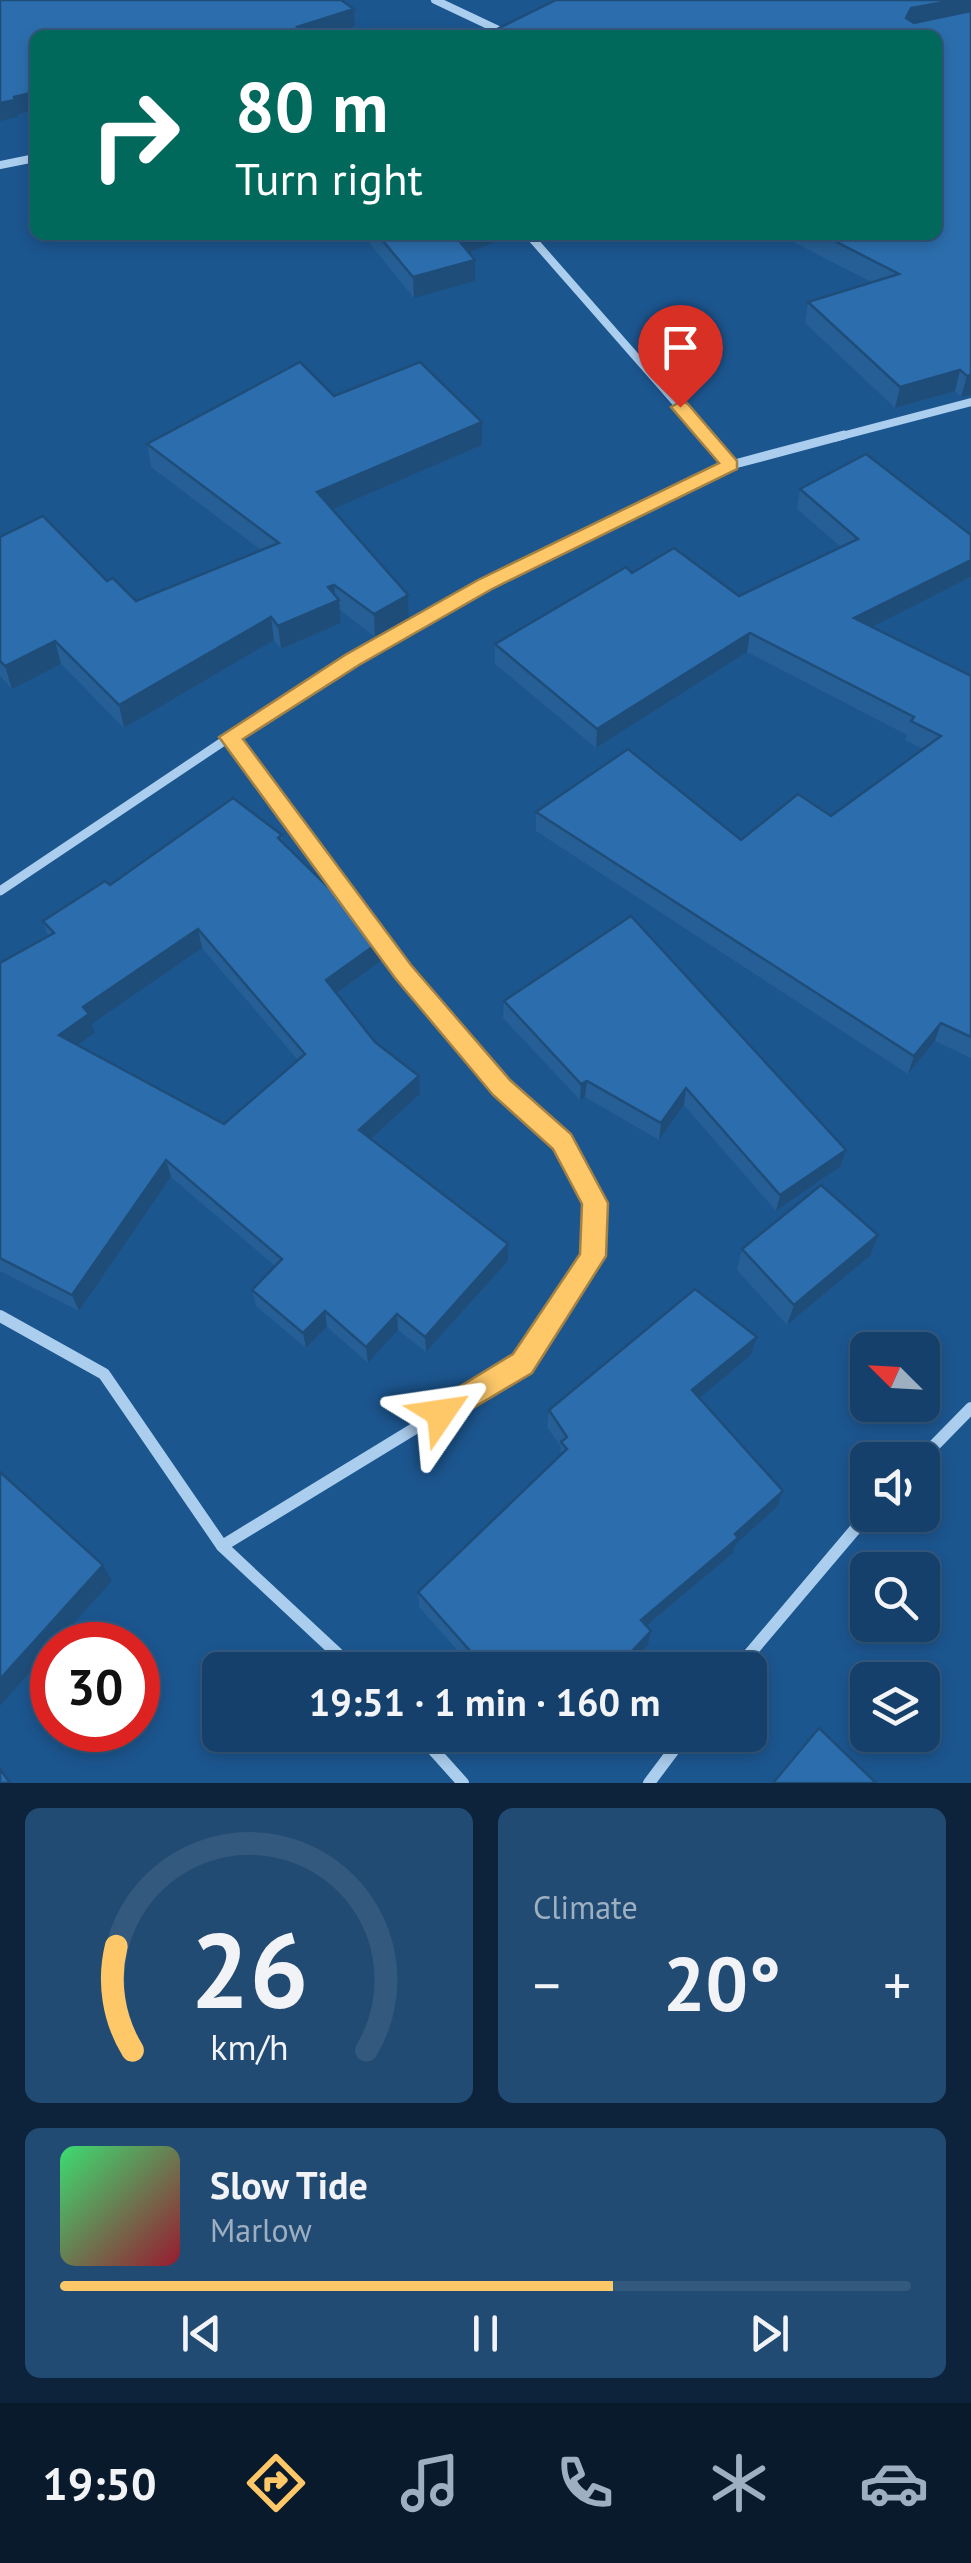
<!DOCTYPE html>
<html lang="en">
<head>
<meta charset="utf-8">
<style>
	body { margin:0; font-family:"PT Sans",sans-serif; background:#224b73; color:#f1f3f6; height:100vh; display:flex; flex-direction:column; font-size:38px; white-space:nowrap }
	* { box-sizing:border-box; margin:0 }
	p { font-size:32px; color:#9dafc1 }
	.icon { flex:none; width:55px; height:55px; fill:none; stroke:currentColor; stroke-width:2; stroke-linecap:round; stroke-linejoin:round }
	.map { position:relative; height:1783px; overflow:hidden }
	.details { display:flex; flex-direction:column; gap:25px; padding:25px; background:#0c233b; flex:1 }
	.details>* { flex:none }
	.hud { position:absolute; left:30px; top:30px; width:912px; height:210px; border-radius:15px; box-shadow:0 5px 15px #0003,0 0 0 2px #34597e; background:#00695c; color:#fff; overflow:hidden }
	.needle { width:65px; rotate:294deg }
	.fabs { position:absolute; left:850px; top:1332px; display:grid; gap:20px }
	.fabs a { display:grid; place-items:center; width:90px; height:90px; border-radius:15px; background:#15406b; box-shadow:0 5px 15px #0003,0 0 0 2px #34597e; font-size:50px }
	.speed { position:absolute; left:30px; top:1622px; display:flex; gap:20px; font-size:50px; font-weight:700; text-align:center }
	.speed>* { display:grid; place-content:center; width:130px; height:130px; border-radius:50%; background:#15406b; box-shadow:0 5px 15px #0003,0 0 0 2px #34597e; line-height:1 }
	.speed .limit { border:15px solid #d22; background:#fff; color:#111 }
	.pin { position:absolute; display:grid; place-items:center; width:85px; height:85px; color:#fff; margin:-102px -42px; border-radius:50% 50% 50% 0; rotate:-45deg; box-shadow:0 0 10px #0007 }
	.pin .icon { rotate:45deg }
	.me { position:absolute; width:110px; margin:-55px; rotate:58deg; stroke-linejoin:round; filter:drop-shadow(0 0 8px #0008) }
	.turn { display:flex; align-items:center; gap:35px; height:210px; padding:0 40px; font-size:45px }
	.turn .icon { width:130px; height:130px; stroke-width:2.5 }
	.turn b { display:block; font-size:70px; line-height:85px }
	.big { font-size:75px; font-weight:800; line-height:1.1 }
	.details .card { flex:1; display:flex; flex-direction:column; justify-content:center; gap:15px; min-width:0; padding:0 35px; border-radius:15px; background:#224b73 }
	.details .dial { align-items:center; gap:0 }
	.dial svg { height:260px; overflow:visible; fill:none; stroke:#34597e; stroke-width:7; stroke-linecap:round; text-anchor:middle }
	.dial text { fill:#f1f3f6; stroke:none }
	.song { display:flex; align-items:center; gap:30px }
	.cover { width:120px; height:120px; border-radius:15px; background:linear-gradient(135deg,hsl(140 70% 55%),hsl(350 70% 35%)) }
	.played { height:10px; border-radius:5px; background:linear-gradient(90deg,#fec869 65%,#34597e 65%) }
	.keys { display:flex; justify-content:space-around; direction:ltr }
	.heat { display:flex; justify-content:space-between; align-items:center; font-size:55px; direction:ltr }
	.details .tiles { flex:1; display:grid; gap:25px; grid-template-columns:1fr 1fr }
	.card:last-child { grid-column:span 2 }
	.trip { position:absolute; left:202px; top:1652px; width:565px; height:100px; border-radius:15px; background:#15406b; box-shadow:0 5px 15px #0003,0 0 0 2px #34597e; font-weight:800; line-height:100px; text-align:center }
	.menu { display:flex; height:160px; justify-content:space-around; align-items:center; background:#081a2b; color:#9dafc1 }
	.menu .icon { width:70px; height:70px }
	.menu .on { color:#fec869 }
	.menu b { font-size:45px; color:#f1f3f6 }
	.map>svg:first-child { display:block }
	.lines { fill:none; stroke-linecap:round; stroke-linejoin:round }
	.street-far2 { stroke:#abceee; stroke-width:8 }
	.street-far1 { stroke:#abceee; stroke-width:9 }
	.street { stroke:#abceee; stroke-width:12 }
	.wall { fill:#265f95; fill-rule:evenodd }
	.shaded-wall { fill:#1f4d79 }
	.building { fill:#2c6ead; stroke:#1f4d79; stroke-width:2.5; fill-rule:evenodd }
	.route { fill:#fec869; stroke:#a58244; stroke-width:2.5 }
</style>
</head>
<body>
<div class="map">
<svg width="971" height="1783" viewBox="0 0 971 1783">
	<rect width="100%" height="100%" fill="#1c568f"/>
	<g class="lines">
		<!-- street-far2 -->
		<g class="street-far2">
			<path d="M435,0l74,35"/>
			<path d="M0,165l35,-7"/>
			<path d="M529,235l178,203"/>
			<path d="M834,438l137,-36"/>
		</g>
		<!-- street-far1 -->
		<g class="street-far1">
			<path d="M705,435l26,30"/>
			<path d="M230,737l173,235 38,45"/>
			<path d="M0,891l230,-154 122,-77 133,-76 246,-119 113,-30"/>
		</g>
		<!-- street -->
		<g class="street">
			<path d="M0,1316l104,58 118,172 133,124"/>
			<path d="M920,1460l51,-52"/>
			<path d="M222,1546l300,-183 71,-107 2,-53 -33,-62 -61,-54 -62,-73"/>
			<path d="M736,1670l132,-156"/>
			<path d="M420,1735l43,48"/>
			<path d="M649,1783l36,-48"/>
		</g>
	</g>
	<!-- wall -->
	<g class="wall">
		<path d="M971,0v395l-10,2 -6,-6 -60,17 -90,-85 3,-21 63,-20 -91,-47h158z"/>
		<path d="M363,235h145v2l-39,16 6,7v21l-61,17z"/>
		<path d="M334,396l148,49 -150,64 76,86 1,23 -34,19 -35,-27 1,13 -60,26 -7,-9 -150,88 -63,-64 -49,25 -12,-13v-139l107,44 29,20 125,-51 -110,-83 -4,-23z"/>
		<path d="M800,489l171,88 -99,50 99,49v382l-36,-17 -27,33 -372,-243v-19l205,28 90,-24 92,-67 -18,-9 2,-5 -160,-83 -151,96 -101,-84v-20l137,-71 107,23 102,-49 -44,-38z"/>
		<path d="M282,835l1,8 101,116 -47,35 38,48 45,52 -49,45 137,105v17l-82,91 -28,-22 -30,33 -41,-36 -21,21 -50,-42 -4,-16 23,-24 -104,-89 -92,134 -79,-40v-308l48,-27 -5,-15 67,-36zM202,948l96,112 -74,64 -146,-79 17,-12 -3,-9z"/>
		<path d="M504,1001l342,149 -5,16 -65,45 -92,-106 -25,35 -74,-43 -5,3 -77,-82z"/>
		<path d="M742,1249l128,7 -83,69 -50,-55z"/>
		<path d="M757,1337l-6,18 -51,43 83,93 -6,16 -41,37 -3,9 -86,73 4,5 -3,14 -24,25h-149l-56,-63 -1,-15 142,-137 1,-8 -14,-20 2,-17z"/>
		<path d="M532,1735h31l-16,17z"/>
	</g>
	<!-- shaded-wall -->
	<g class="shaded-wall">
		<path d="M955,0h16v16l-68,19 3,-17 5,-10z"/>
		<path d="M354,9l1,17 -29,9h-29v-8z"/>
		<path d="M35,92v18l-17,4v3l-18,4v-18l14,-6z"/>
		<path d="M461,235h47v2l-52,21v-21z"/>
		<path d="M475,260v21l-61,17 -1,-21z"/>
		<path d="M960,370l-5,21 -60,17 5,-21z"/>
		<path d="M971,375v20l-10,2 6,-21z"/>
		<path d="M482,422v23l-163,70 -2,-23z"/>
		<path d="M971,560v17l-121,61 4,-20z"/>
		<path d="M334,585l2,16 3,-1 2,23 -60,26 -3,-23 50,-39z"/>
		<path d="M408,595l1,23 -34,19 -1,-23z"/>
		<path d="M271,617l3,23 -150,88 -5,-23z"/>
		<path d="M750,633l-3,19 -151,96 1,-19z"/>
		<path d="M55,641l6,23 -49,25 -7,-23z"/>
		<path d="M198,929l4,19 -110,76 3,9 -29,20 -7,-18 24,-28z"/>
		<path d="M382,940l2,19 -55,40 -3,-19z"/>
		<path d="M941,1023l-6,18 -27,33 6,-18z"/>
		<path d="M419,1076l1,18 -59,54 -2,-18z"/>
		<path d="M587,1081l-2,16 -5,3 1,-16z"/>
		<path d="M686,1088l-2,17 -25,35 2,-17z"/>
		<path d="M846,1150l-5,16 -65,45 4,-16z"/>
		<path d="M166,1160l5,17 -92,134 -7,-16z"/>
		<path d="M878,1235l-8,21 -83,69 7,-20z"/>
		<path d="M508,1244v17l-82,91 -1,-15z"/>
		<path d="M325,1311l2,16 -21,21 -3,-15z"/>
		<path d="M397,1314l1,16 -30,33 -2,-16z"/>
		<path d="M757,1337l-6,18 -63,53 4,-18z"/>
		<path d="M783,1491l-6,16 -41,37 -3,9 -96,81 4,-14z"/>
		<path d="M103,1565l9,16 -58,64h-2v2l-52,59v-27z"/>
		<path d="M651,1631l-3,14 -24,25h-10z"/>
		<path d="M554,1735h9l-16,17 2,-12z"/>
	</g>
	<!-- building -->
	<g class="building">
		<path d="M0,0h341l13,9 -57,18 5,8h-267v57l-21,5 1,3 -15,3z"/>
		<path d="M556,0h399l-44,8 -5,10 8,5 57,-12v364l-4,1 -7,-6 -60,17 -92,-85 91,-28 -76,-39h115v-200h-453z"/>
		<path d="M378,235h83l-5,2 19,23 -62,17z"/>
		<path d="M300,362l34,34 86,-34 62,60 -165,70 91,103 -34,19 -40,-29 -6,2 11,13 -61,26 -7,-9 -152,88 -64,-64 -50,25 -5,-5v-124l43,-21 64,65 6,-3 23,23 143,-58 -132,-99z"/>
		<path d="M866,454l105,81v25l-117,58 117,58v361l-30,-14 -27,33 -378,-244 92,-63 113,91 57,-46 33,22 110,-80 -30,-15 3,-4 -164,-84 -153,96 -102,-85 131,-77 6,6 42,-25 65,48 119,-57 -58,-50z"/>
		<path d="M233,798l49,37 -4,3 104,102 -56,40 49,62 44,34 -60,54 149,114 -83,93 -28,-23 -31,33 -41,-36 -22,22 -51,-43 30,-31 -116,-99 -94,135 -72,-37v-295l54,-30 -11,-12 62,-40 5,4zM198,929l107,125 -81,70 -165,-89 30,-21 -6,-7z"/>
		<path d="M631,916l215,234 -66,45 -94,-107 -25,35 -74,-42 -6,3 -77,-83z"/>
		<path d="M821,1185l57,50 -84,70 -52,-56z"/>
		<path d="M695,1289l62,48 -65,53 91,101 -48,43 3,4 -97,82 10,11 -37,39h-127l-69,-78 149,-143 -6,-7 6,-5 -18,-27z"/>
		<path d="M0,1472l103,93 -103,114z"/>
		<path d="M819,1728l57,55h-103z"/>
		<path d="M0,1769l10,14h-10z"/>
	</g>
	<!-- route -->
	<path class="route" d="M680,402l7,1 50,58v8l-245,120 -133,76 -116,74 168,226 99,115 61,54 37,69 -2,53 -74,117 -91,54 -10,-4 -4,-10 4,-9 82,-50 67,-100 2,-50 -29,-55 -60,-54 -98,-117 -176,-241 126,-82 133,-75 241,-117 -48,-56z"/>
</svg>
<div class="fabs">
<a><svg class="needle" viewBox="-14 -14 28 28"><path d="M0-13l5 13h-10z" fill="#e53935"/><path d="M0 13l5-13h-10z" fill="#9dafc1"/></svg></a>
<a><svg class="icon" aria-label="sound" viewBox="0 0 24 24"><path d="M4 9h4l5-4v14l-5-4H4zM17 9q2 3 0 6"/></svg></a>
<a><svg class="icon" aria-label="search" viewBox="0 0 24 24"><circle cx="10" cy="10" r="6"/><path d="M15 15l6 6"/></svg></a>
<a><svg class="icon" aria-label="layers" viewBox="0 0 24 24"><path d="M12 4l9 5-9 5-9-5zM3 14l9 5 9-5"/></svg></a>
</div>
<div class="speed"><div class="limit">30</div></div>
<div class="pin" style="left:680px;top:407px;background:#d93025"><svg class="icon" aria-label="arrive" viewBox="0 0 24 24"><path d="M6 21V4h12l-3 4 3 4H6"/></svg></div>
<svg class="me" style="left:441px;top:1413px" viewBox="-20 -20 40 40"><path d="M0-17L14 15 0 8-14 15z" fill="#fec869" stroke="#fff" stroke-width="4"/></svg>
<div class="trip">19:51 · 1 min · 160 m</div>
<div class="hud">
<div class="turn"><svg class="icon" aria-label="right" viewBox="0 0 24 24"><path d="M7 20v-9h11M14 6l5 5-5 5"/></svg><div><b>80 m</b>Turn right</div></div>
</div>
</div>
<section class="details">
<div class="tiles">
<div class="card dial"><svg viewBox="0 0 100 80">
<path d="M14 69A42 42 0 1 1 86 69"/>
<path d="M14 69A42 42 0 0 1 9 37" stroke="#fec869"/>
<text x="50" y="56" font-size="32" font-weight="700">26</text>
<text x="50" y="72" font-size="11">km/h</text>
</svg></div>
<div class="card"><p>Climate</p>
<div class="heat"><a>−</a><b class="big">20°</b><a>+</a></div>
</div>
<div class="card">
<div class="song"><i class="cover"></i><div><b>Slow Tide</b><p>Marlow</p></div></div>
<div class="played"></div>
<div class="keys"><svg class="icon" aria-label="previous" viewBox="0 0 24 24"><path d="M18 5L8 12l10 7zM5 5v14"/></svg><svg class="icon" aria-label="pause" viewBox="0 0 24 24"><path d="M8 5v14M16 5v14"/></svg><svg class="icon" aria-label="next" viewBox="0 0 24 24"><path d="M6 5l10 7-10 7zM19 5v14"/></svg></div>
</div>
</div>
</section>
<nav class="menu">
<b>19:50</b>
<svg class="icon on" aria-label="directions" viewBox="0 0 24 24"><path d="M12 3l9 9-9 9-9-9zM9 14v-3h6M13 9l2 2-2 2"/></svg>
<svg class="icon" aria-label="music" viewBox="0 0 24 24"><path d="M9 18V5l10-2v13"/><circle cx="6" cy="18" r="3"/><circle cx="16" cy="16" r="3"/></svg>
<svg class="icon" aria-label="phone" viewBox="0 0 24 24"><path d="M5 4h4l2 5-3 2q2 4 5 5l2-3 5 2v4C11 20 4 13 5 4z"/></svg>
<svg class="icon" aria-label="climate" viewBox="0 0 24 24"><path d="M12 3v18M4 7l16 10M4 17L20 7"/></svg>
<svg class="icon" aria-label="car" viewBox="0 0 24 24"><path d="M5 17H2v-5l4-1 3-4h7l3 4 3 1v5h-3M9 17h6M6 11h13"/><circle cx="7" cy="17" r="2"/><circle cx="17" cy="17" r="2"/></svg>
</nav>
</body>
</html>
